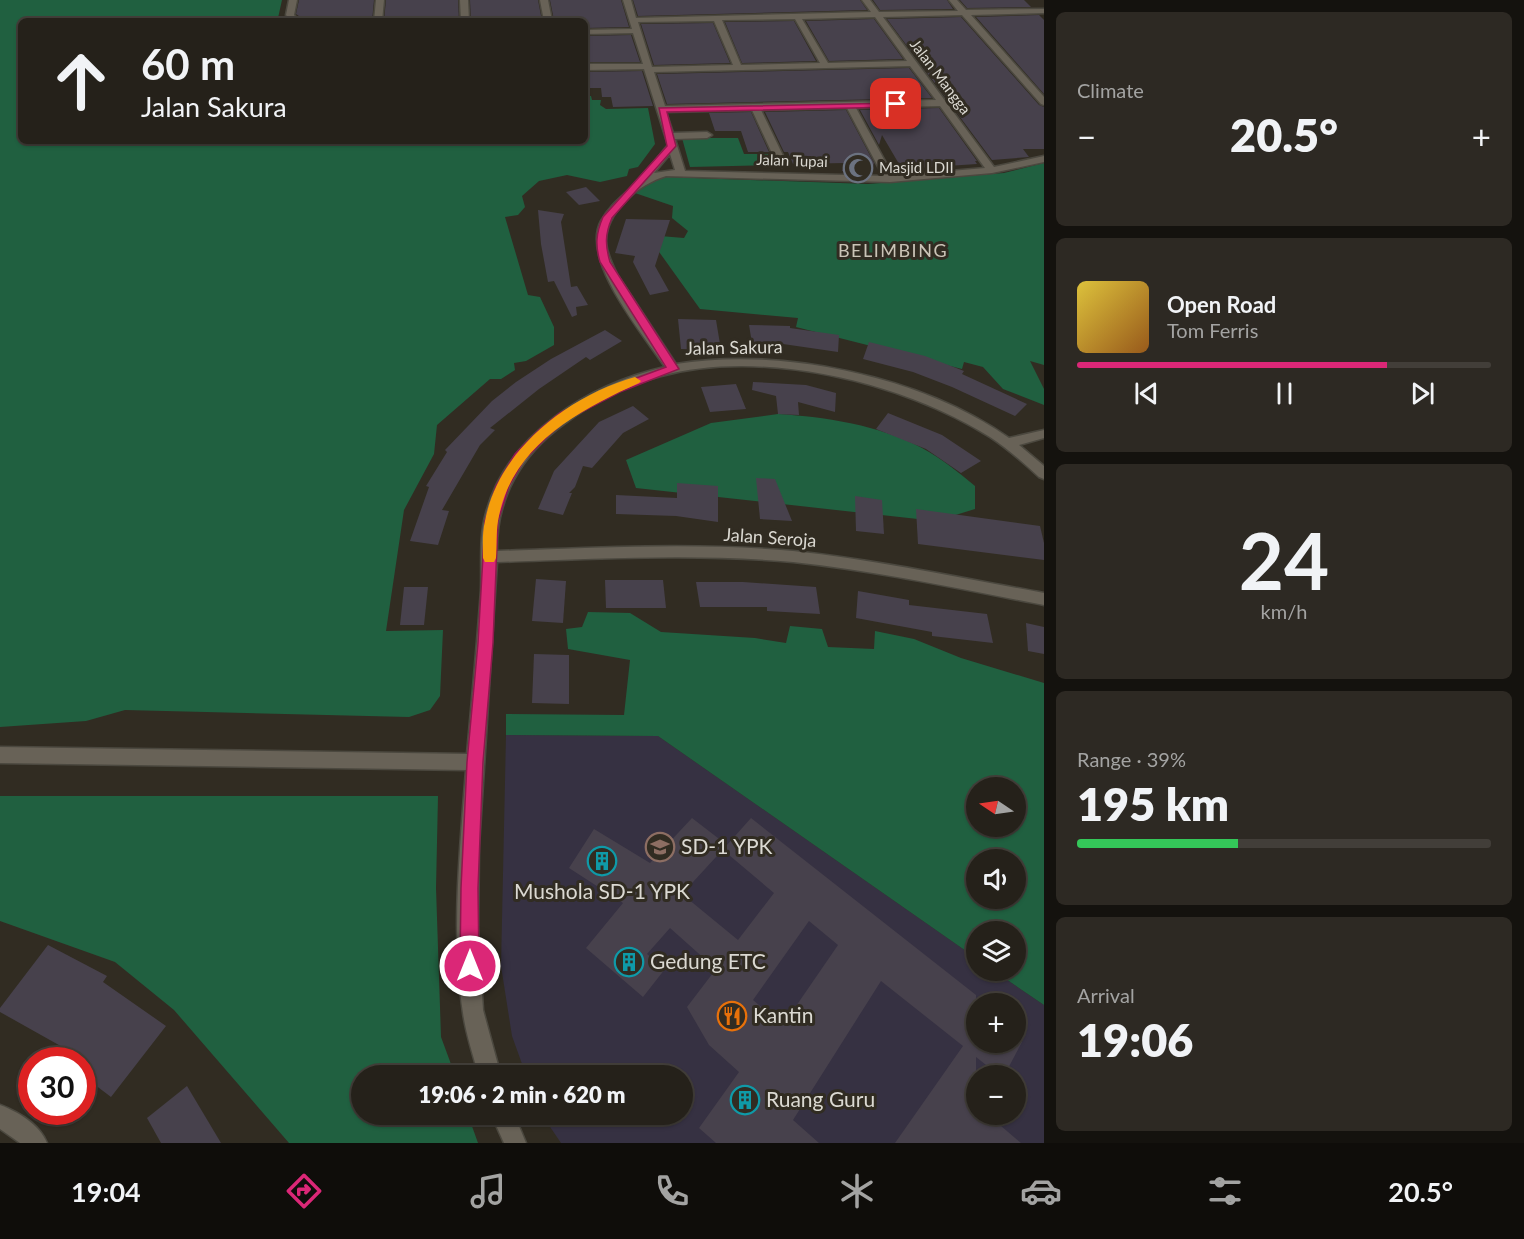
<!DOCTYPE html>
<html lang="en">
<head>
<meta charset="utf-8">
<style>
	body { margin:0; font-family:Lato,sans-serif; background:#2d2923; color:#f1f3f6; height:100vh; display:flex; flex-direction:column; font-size:22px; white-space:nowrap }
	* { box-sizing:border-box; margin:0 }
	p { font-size:20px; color:#a3a3a2 }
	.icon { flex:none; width:33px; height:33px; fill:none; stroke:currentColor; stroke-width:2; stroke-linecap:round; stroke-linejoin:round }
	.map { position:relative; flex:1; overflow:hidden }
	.details { display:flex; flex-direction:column; gap:12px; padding:12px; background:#14120e; width:480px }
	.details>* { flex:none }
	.hud { position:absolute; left:18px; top:18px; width:570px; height:126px; border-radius:9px; box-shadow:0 2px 4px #0004,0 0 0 2px #423e39; background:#25211a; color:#f1f3f6; overflow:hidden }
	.needle { width:39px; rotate:283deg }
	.buttons { position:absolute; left:966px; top:777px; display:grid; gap:12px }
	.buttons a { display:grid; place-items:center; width:60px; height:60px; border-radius:50%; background:#25211a; box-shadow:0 2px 4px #0004,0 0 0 2px #423e39; font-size:30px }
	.speed { position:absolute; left:18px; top:1047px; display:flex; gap:12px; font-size:30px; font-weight:700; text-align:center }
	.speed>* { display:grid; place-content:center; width:78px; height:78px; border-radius:50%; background:#25211a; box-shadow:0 2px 4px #0004,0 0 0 2px #423e39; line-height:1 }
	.speed .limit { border:9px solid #d22; background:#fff; color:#111 }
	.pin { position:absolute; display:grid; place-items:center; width:51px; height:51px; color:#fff; margin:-26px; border-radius:12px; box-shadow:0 3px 9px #0006 }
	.me { position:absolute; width:66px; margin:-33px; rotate:0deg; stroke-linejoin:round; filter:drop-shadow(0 0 4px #0008) }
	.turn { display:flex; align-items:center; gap:21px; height:126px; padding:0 24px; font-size:27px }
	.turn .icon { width:78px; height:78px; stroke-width:2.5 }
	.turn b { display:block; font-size:42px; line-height:51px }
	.big { font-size:45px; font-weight:800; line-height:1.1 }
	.details .widget { flex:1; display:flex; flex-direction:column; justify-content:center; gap:9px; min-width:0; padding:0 21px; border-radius:9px; background:#2d2923 }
	.details .dial { align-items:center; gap:0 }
	.dial b { font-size:78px; line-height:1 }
	.song { display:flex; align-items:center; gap:18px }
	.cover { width:72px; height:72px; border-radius:9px; background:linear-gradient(135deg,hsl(50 70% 55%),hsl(30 70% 35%)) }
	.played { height:6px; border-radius:3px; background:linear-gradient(90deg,#db2777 75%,#423e39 75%) }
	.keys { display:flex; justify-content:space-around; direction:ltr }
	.heat { display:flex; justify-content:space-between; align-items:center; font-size:33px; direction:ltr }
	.charge { height:9px; border-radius:4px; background:linear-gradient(90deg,#34c759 39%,#423e39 0) }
	.trip { position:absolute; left:351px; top:1065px; width:342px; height:60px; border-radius:30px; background:#25211a; box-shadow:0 2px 4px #0004,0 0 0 2px #423e39; font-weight:800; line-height:60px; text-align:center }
	.dock { display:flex; height:96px; justify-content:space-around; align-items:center; background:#0f0d0a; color:#a3a3a2 }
	.dock .icon { width:42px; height:42px }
	.dock .current { color:#db2777 }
	.dock b { font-size:27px; color:#f1f3f6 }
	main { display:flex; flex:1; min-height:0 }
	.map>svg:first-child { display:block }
	.education { fill:#363142; fill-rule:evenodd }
	.green { fill:#206040; fill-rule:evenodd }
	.building { fill:#47414c; fill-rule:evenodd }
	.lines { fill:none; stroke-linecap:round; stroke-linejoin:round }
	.minor-casing { stroke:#4b483f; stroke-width:3 }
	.minor { fill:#686257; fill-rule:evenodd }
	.route { fill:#db2777; stroke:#8e194d; stroke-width:1.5 }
	.slow { fill:#f59e0b }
	.labels { text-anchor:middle; stroke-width:6; stroke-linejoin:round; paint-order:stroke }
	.far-street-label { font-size:15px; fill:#dbd9d2; stroke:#312c22 }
	.far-poi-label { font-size:15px; fill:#dbd9d2; stroke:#312c22; text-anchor:start }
	.far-quarter-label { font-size:18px; letter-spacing:1.5px; fill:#cac4b7; stroke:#312c22 }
	.street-label { font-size:18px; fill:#dbd9d2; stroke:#312c22 }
	.near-poi-label { font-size:21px; fill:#dbd9d2; stroke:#312c22; text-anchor:start }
</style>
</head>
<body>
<main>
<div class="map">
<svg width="1044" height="1143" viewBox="0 0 1044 1143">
	<rect width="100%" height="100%" fill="#312c22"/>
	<!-- education -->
	<path class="education" d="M506,735l152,1 318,222v12l18,1 50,34v138h-483l-19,-28 140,-1v-38l-156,-1 -14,-39 -11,-70zM976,1004h40v38h-40zM976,1076h40v38h-40z"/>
	<!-- green -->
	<g class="green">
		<path d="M0,0h282l-4,18 7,3h-264v120h564v-45h6l1,4h9l-1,5 6,4 42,-1 7,36 -17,23 -9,2 -2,7 -27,6 -33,-7 -28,6 -17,15 3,11 -7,8 -13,2 23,78 12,2 14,30v18l-28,16 -12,2 1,7 -14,9h-11l-53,46 -3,29 -30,56 -18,121 57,-1 -3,66 -10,14 -21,7 -284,-7 -39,11 -86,6z"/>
		<path d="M682,138h56l6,16h24l5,11 -83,2z"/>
		<path d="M1044,163v202l-14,-4 14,28v16l-41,-16 -20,-22 -19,-5 -2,7 -166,-42 2,-9 -98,-9 -48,-67 8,-6 24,2 4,-7 -16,-13 1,-12 -38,-13 17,-13 15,-3 201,7 136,-11z"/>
		<path d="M778,414c48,3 101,11 144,34 19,10 36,24 53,38v23l-39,12 -300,-33 -10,-28 85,-37z"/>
		<path d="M588,612l42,1 31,19 94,6 31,5 4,-17 32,3 6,18 46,2 1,-18 39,8 47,19 83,25v322l-50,-34 22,-1v-38h-40v26l-318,-222 -152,-1v-21l118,1 6,-55 -62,-11 -2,-20 16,-2zM976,788h40v38h-40zM976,860h40v38h-40z"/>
		<path d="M0,796h438l-2,92 5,149 14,38 -93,1v38l106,1 10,28h-189l-115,-133 -59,-48 -115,-41z"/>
	</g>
	<!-- building -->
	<g class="building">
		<path d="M299,0h75l-2,21h-66l-10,-7z"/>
		<path d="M386,0h72l1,21h-75z"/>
		<path d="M470,0h68l4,21h-71z"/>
		<path d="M550,0h71l8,27 -44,1v-7l-31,-1z"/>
		<path d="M633,0h227l7,10 -229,6z"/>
		<path d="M873,0h74l6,9 -73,1z"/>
		<path d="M960,0h64l7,7 -64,1z"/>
		<path d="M1039,15l5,5v74l-68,-77z"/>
		<path d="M961,17l78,88 5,2v42h-21l6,8 -37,3 -105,-141z"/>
		<path d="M874,19l29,40 -74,2 -23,-40z"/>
		<path d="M794,21l22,40 -74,2 -17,-41z"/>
		<path d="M713,23l17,40 -76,2 -13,-41z"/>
		<path d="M631,35l9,27h-55v-26z"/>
		<path d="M909,68l23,30 -265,6 -10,-30z"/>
		<path d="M642,71l11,35 -40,1 -2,-10h-9l-1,-9h-16v-16z"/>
		<path d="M939,108l38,53h-2l2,3 -75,5 -20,-34 -3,10 -19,-35z"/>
		<path d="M846,110l28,53 -3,10 -29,-2 3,-8 -52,1 -5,-12h-4l-19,-40z"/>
		<path d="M751,112l18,40h-21l-7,-21h-26l-6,-18z"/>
		<path d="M586,187l14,14 -21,4 -13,-13z"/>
		<path d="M538,210l26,4 -3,8 10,65 6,-1 11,19 -12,2 1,8 -5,2 -18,-36 -6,1 -7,-38z"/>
		<path d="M626,219l44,1 -15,46 14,25 -19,4 -17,-33 2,-6 -20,-3z"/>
		<path d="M678,319l38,1 5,30 -40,-1z"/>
		<path d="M749,325l41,1v2l49,7 -1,17 -55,-8 -31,-1z"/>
		<path d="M605,330l17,11 -32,19 -4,-3 -47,32 -49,39 5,2 -15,15 -38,65 7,1 -11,34 -28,-4 19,-54 -3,-1 21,-34 -2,-2 47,-49 24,-19 35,-23z"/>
		<path d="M869,342l56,14 39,15 -2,3 65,30 -12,12 -63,-29 -39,-15 -50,-13z"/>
		<path d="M753,382l53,3 30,8 -1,19 -37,-10 1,13 -21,-1 -2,-18 -24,-6z"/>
		<path d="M736,384l10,25 -36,3 -9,-25z"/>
		<path d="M633,406l16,13 -26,14 -31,35 -9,-2 -8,21 -6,6h3l-9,22 -25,-6 16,-38 45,-49z"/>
		<path d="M888,413l54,22 39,26 -20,12 -35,-24 -50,-20z"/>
		<path d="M756,478l19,1 17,42 -32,-2z"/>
		<path d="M677,483l41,3v36l-42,-6 -60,-2v-19l61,3z"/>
		<path d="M855,496l27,4 2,34 -28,-3z"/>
		<path d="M916,509l124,17 4,17v17l-126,-16z"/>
		<path d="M536,579l30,2 -3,42 -31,-2z"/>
		<path d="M605,580h58l3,28h-60z"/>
		<path d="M696,582h47l73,5 4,27 -53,-3v-4h-67z"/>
		<path d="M404,587h24l-4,38h-24z"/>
		<path d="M858,591l51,9v5l78,9 6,29 -61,-7v-4l-76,-14z"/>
		<path d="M1026,623l18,4v27l-16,-3z"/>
		<path d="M534,654l35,1v49l-37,-1z"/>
		<path d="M692,818l35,27 24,-27 225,177v47h46l-18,34h-4l-24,-19v57h11l34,29h-126l68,-97 -82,-65 -88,139 26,23h-103l-17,-15 40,-56 -30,-27 -22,-38 29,-38 -46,-41 -23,26 18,15 -22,28 -57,-49 37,-45 -54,-35 25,-39 56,34zM727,845l-4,5 51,43 -36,47 -56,-46zM809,921l29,24 -55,80 -30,-25z"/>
		<path d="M48,945l59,31 -4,6 63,44 -55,71 -29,-22v-17l-82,-46v-4z"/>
		<path d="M187,1086l34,57h-60l-14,-25z"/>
	</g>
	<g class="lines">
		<!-- minor casing -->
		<g class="minor-casing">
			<g id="minor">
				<path d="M289,0h8l-3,15 5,6h-8l-5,-6z"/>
				<path d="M376,0h8l-2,21h-8z"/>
				<path d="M460,0h8l1,21h-8z"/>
				<path d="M540,0h8l4,21h-8z"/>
				<path d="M623,0h8l5,18 235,-6 -9,-12h8l9,12 79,-1 -9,-11h8l9,10 78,-1v4l-73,2 73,82v8l-3,-1 -79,-89 -79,2 111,150 50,-11v6l-52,11 -102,9 -224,-6c-27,8 -61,36 -60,67 1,11 6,21 11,31l59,90c106,-17 245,12 333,74l35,-8v8l-25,7 25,21v13l-5,-2c-15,-14 -31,-28 -49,-40 -87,-55 -228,-89 -329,-61 -34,9 -69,27 -97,48 -43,31 -68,74 -67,127 98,-3 198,-9 296,0 84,9 168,27 251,42v12c-83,-16 -167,-34 -251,-43 -98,-9 -198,-3 -296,0l-18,284 -1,82 5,82 18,66h-22c-6,-21 -13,-42 -16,-63 -12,-78 -3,-165 3,-243l-466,-7v-16l467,7c5,-54 10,-109 14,-164 1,-25 -2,-53 5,-77 21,-79 104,-129 179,-146 -22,-33 -85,-107 -64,-146 11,-19 24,-26 37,-40 10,-11 20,-24 30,-36l-24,-76 -59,1v-6h58l-10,-31 -48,1v-4l47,-1zM875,17l32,44 -79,2 -26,-44zM795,19l25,44 -79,2 -19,-45zM714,21l19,44 -81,2 -14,-45zM910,66l26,34 -271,6 -11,-34zM940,106l45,62 -92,8 -37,-68zM847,108l36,68 -198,-5 -10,-32 32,-1 5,-3 -5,-3 -34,1 -7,-21 86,-2 25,54 5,3 5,-3 -26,-54zM670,154l5,16 -21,3z"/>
				<path d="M0,1105c18,7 39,19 47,38h-27l-20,-14z"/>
				<path d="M491,1114h23l12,29h-22z"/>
			</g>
		</g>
		<!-- minor -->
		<use href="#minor" class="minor"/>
	</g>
	<!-- route -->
	<path class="route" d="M899,103l1,1 -4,3 -229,5 9,34 -64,72c-7,16 -7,27 -2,44l69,107 -59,23 -52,27 -19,16 -25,25 -15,26 -11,35 -5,122 -10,119 -5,126 1,78 -3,7 -6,3 -7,-3 -3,-7 1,-78 6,-126 11,-119 7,-122 11,-35 19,-32 25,-25 20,-16 52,-26 54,-20 -66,-105c-5,-17 -4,-29 3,-45l64,-71 -8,-38z"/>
	<!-- slow -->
	<path class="slow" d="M635,377l6,4 -2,2c-62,28 -129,64 -141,138 -2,12 -1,25 -2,37l-2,4h-9l-2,-4c0,-12 -1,-25 2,-37 13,-71 83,-125 150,-144z"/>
	<!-- icons -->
	<defs>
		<g id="mosque-ring" transform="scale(1.5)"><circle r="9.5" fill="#312c22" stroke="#6b7280" stroke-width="1.5"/><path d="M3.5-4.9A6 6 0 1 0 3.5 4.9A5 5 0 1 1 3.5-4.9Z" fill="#6b7280"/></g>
		<g id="school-ring" transform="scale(1.5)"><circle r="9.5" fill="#312c22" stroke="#8d6e63" stroke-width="1.5"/><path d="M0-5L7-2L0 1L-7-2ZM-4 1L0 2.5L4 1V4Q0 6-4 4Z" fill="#8d6e63"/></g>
		<g id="building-ring" transform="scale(1.5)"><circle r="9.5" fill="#312c22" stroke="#0f9aa8" stroke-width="1.5"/><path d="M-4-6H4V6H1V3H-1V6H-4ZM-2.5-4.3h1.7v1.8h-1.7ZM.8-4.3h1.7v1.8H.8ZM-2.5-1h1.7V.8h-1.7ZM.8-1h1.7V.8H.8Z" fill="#0f9aa8"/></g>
		<g id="restaurant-ring" transform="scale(1.5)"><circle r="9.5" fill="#312c22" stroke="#e8710a" stroke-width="1.5"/><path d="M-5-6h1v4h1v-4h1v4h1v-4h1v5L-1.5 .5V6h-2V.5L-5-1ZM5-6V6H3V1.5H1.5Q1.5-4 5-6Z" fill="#e8710a"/></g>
	</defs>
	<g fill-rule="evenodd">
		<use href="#mosque-ring" x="858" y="168"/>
		<use href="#school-ring" x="660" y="847"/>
		<use href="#building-ring" x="602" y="861"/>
		<use href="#building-ring" x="629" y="962"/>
		<use href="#restaurant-ring" x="732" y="1016"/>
		<use href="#building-ring" x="745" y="1100"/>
	</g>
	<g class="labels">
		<!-- far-street labels -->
		<g class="far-street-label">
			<text transform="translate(940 77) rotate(53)" y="5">Jalan Mangga</text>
			<text transform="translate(792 161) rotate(2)" y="5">Jalan Tupai</text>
		</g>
		<!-- far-poi labels -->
		<g class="far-poi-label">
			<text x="879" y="173">Masjid LDII</text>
		</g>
		<!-- far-quarter labels -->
		<g class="far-quarter-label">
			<text x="893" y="257">BELIMBING</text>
		</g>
		<!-- street labels -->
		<g class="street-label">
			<text transform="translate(734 348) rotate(-1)" y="6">Jalan Sakura</text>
			<text transform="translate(770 538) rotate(4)" y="6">Jalan Seroja</text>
		</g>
		<!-- near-poi labels -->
		<g class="near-poi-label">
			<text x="681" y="854">SD-1 YPK</text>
			<text x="602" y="899" text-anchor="middle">Mushola SD-1 YPK</text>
			<text x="650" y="969">Gedung ETC</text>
			<text x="753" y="1023">Kantin</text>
			<text x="766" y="1107">Ruang Guru</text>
		</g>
	</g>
</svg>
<div class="buttons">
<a><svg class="needle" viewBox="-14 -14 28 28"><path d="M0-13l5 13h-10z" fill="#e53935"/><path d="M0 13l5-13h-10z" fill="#a3a3a2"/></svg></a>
<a><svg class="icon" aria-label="sound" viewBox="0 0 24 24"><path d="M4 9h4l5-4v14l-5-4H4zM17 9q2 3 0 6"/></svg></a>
<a><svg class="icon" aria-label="layers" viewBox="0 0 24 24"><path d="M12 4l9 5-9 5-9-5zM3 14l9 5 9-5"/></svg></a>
<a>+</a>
<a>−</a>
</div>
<div class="speed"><div class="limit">30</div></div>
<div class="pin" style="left:896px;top:104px;background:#d93025"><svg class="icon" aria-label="arrive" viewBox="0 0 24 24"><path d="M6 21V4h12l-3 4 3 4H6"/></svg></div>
<svg class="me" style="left:470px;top:966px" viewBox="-20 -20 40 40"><circle r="17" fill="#db2777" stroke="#fff" stroke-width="3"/><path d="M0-11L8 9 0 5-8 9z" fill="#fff"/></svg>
<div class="trip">19:06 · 2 min · 620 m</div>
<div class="hud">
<div class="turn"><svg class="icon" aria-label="ahead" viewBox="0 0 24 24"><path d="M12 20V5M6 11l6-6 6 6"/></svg><div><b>60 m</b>Jalan Sakura</div></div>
</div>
</div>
<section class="details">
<div class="widget"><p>Climate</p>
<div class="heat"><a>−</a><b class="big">20.5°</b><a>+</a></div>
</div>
<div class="widget">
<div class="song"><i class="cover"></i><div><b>Open Road</b><p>Tom Ferris</p></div></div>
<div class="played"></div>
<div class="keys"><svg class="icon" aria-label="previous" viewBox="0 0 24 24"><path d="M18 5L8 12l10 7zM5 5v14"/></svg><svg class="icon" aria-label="pause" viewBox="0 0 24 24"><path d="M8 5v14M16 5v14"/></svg><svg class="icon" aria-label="next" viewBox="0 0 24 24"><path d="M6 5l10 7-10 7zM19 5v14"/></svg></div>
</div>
<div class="widget dial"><b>24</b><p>km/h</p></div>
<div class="widget"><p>Range · 39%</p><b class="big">195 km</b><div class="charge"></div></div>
<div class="widget"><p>Arrival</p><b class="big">19:06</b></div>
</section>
</main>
<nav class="dock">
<b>19:04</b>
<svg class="icon current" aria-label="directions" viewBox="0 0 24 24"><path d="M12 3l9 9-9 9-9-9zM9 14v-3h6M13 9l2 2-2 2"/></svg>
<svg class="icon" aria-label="music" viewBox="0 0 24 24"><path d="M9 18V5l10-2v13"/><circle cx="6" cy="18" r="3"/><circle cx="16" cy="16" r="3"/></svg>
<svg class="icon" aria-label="phone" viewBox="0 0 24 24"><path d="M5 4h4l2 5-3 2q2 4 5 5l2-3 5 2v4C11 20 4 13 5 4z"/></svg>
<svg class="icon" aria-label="climate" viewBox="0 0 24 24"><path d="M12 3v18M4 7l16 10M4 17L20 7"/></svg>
<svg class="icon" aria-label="car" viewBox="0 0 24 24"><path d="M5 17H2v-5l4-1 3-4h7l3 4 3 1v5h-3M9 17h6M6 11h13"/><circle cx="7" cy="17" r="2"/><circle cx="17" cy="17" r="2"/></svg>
<svg class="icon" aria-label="filters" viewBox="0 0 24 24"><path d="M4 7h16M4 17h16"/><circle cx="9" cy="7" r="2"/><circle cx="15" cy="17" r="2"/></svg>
<b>20.5°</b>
</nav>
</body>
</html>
